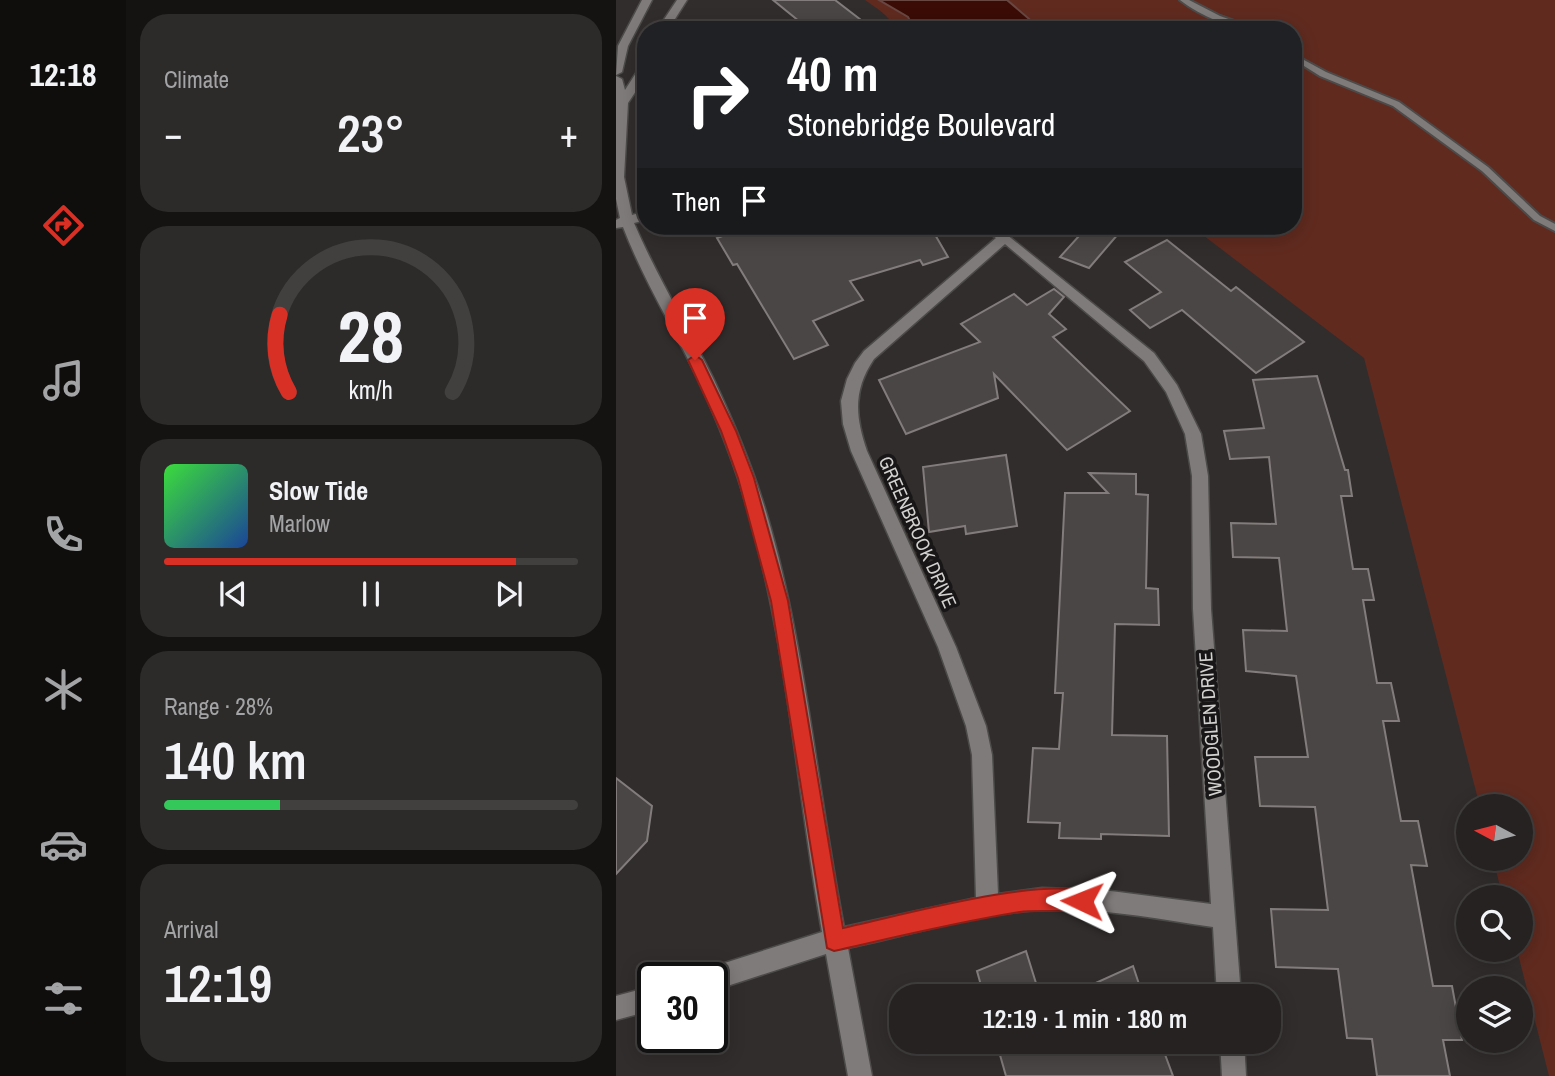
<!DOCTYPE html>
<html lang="en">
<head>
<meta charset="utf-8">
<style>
	body { margin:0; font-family:"Archivo Narrow",sans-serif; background:#2d2a2a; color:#f1f3f6; height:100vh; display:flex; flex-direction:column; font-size:26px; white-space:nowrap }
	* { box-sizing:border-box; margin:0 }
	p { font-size:23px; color:#a3a4a5 }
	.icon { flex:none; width:38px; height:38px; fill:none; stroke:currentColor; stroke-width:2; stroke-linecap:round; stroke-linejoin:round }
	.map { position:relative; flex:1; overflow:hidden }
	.drawer { display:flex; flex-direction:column; gap:14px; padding:14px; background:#141312; width:490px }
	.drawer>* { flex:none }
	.top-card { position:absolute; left:21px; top:21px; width:665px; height:214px; border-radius:28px; box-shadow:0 4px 18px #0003,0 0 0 2px #423f3f; background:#202124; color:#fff; overflow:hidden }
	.needle { width:46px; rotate:277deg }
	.tools { position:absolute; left:840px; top:794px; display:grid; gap:14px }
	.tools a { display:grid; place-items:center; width:77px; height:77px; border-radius:50%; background:#252221; box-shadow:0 4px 18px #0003,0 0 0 2px #423f3f; font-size:35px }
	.speed { position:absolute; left:21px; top:962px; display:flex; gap:14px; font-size:35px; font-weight:700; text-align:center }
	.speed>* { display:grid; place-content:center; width:91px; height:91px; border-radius:50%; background:#252221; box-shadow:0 4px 18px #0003,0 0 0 2px #423f3f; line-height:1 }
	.speed .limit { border:4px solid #111; border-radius:10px; background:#fff; color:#111 }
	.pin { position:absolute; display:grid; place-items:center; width:60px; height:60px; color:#fff; margin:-72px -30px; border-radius:50% 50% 50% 0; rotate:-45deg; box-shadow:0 0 7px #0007 }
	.pin .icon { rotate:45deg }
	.me { position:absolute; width:77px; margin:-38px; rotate:272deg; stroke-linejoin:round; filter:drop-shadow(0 0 5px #0008) }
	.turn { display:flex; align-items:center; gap:24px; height:147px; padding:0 35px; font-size:32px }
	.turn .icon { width:91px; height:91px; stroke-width:2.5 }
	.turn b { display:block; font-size:49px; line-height:60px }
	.then { display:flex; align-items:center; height:66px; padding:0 35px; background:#0003; gap:14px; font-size:26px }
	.big { font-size:52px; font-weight:600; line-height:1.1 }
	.drawer .widget { flex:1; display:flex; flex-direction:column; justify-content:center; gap:10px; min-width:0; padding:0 24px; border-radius:28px; background:#2d2a2a }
	.drawer .dial { align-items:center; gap:0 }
	.dial svg { height:182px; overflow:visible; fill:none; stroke:#423f3f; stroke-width:7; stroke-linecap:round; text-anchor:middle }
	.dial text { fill:#f1f3f6; stroke:none }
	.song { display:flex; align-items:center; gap:21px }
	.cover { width:84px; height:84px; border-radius:10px; background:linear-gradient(135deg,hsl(120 70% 55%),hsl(220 70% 35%)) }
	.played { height:7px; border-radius:4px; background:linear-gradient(90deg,#d93025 85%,#423f3f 85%) }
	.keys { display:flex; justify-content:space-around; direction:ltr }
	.heat { display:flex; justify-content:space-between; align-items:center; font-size:38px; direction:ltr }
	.charge { height:10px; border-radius:5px; background:linear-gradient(90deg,#34c759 28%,#423f3f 0) }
	.trip { position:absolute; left:273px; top:984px; width:392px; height:70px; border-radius:28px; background:#252221; box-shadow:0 4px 18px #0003,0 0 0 2px #423f3f; font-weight:600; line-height:70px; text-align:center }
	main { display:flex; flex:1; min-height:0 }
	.tabs { display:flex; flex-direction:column; width:126px; justify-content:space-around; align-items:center; background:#0f0e0d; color:#a3a4a5 }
	.tabs .icon { width:49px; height:49px }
	.tabs .current { color:#d93025 }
	.tabs b { font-size:32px; color:#f1f3f6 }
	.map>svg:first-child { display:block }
	.green { fill:#602a1f }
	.water { fill:#3a0c05; stroke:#684742; stroke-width:2 }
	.building { fill:#4a4645; stroke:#827d7c; stroke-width:2 }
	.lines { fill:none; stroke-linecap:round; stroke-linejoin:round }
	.service-casing { stroke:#4d4b4a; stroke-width:4 }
	.minor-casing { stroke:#4d4b4a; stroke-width:3 }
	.service { fill:#7f7b7a; fill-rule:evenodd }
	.minor { fill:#7f7b7a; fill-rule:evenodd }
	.route { fill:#d93025; stroke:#8d1f18; stroke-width:2 }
	.labels { text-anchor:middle; stroke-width:7; stroke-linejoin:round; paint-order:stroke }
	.street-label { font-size:19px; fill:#d4d2d1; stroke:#181616 }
</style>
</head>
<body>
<main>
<nav class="tabs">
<b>12:18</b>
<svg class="icon current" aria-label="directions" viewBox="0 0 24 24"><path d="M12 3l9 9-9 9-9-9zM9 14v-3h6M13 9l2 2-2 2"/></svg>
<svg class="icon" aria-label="music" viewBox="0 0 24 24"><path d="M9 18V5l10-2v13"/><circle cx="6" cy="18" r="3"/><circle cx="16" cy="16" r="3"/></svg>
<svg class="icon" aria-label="phone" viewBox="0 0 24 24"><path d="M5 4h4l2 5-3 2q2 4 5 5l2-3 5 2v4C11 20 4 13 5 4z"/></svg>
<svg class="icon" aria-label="climate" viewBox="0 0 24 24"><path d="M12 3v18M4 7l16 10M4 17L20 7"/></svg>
<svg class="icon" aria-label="car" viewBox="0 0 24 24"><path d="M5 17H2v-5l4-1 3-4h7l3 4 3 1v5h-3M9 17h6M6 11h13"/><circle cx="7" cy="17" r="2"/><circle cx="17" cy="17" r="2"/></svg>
<svg class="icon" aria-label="filters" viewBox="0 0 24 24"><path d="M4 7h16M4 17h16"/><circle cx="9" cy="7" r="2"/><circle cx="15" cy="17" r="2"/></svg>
</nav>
<section class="drawer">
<div class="widget"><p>Climate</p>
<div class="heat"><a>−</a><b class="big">23°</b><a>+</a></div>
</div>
<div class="widget dial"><svg viewBox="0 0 100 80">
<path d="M14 69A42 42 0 1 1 86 69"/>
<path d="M14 69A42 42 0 0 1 10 35" stroke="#d93025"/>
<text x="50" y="56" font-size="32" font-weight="700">28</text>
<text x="50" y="72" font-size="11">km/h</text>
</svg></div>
<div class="widget">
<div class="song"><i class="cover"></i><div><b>Slow Tide</b><p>Marlow</p></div></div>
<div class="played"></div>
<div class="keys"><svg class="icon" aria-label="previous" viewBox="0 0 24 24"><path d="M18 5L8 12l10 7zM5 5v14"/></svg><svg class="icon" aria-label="pause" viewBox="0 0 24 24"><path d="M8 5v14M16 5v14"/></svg><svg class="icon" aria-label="next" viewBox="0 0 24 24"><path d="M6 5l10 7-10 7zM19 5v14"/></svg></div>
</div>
<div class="widget"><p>Range · 28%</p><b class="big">140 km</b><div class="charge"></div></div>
<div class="widget"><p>Arrival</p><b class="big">12:19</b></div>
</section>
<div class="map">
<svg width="939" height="1076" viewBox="0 0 939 1076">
	<rect width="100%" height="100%" fill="#312d2c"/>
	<!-- green -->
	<path class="green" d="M249,0h690v1076h-6l-32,-126h4v-52h-18l-10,-39h28v-52h-41l-116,-449 -173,-132h102v-196h-398c-3,-13 -19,-22 -30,-30z"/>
	<!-- water -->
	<path class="water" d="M263,0h128l35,30h-127l-7,-13z"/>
	<!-- building -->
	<g class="building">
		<path d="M157,0h62l39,30h-64z"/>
		<path d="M134,226h180l18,31 -25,8 -3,-5 -70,21 13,19 -50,21 15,24 -34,14 -57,-95 -4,1 -16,-27z"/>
		<path d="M472,226h37l-36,42 -29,-11z"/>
		<path d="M551,240l64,51 5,-4 68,55 -48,31 -74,-63 -32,18 -20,-18 31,-18 -36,-30z"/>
		<path d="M438,289l10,8 -15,17 17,15 -13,8 77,74 -63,39 -73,-76 4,24 -92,36 -27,-54 101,-38 -19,-18 53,-30 13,11z"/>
		<path d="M701,376l28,94h3l4,26h-11l12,73h15l6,31h-11l14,83h14l8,38h-16l18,100h17l9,45 -16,-1 22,121h19l10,54h-19l7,36h-73l-5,-37 -25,-1 -9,-69 -62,-2 -5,-58 57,1 -13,-103 -55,-1 -5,-49h53l-12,-81 -50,-5 -3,-41 44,1 -8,-73 -46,-1 -2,-34 45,1 -7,-67 -39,2 -6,-28 40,-3 -11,-48z"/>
		<path d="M390,455l11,71 -51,8 -1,-8 -36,6 -6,-65z"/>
		<path d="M473,473l47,1v20l12,1 -2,93 12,1 1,36 -44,-1 -3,111 55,1 2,100 -68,-2v5l-42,-1 1,-15 -32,-1 5,-74 26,1 4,-56h-8l10,-200h43z"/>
		<path d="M0,778l36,28 -5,35 -31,33z"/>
		<path d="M410,951l14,45h-56l-7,-25z"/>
		<path d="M517,966l10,30h-76z"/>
		<path d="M380,1041h164l13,35h-167z"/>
	</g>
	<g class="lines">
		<!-- service casing -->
		<g class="service-casing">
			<g id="service">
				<path d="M564,0h9l31,16 39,14c-27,0 -58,-14 -79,-30z"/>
				<path d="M677,54l33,18 73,30 89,65 52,49 15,8v7l-21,-11 -52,-49 -89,-65 -73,-30 -27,-17z"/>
			</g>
		</g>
		<!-- minor casing -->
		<g class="minor-casing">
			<g id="minor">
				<path d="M26,0h10l-24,46 -6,26 -6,3 2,-29z"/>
				<path d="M61,0h10l-19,30h-11z"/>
				<path d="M30,57v19l-18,27 -4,74 8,38 14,-4v9l-12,3c23,54 54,104 80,157 22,47 43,98 57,149 36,129 47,265 73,398l132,-29 -4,-143 -6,-29 -28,-79 -87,-196 -8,-27 -2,-23 6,-22 8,-16 9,-12 132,-113 -16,-12h16l158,127 23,32 24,49 7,42 3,133 30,387h-24l-4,-69c-56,-8 -114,-20 -171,-17 -65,3 -131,25 -194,38l24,128h-24l-22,-122 -114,37v-13h-11l3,-7 8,-4 110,-35c-24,-134 -33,-272 -69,-403 -13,-51 -33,-103 -55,-150 -25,-51 -55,-100 -75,-152l-7,1v-8l4,-2 -4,-19v-123l6,3 3,11 11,-17 4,-13zM389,244l139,117 22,31 19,42 7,42 1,133 18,295 -108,-14 -61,-2 -44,6 -6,-139 -6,-29 -30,-79 -89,-196c-12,-35 -14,-61 7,-92z"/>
				<path d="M37,986v24l-37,10v-24z"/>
				<path d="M604,1041h24l2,35h-24z"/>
			</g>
		</g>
		<!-- service -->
		<use href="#service" class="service"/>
		<!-- minor -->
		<use href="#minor" class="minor"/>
	</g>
	<!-- route -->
	<path class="route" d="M79,355l7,5 34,71 18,47 34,123 55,327c52,-11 201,-53 247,-35l3,8 -3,7c-14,6 -51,1 -70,4 -62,10 -124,25 -186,39l-7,-3 -56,-347 -33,-123 -17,-47 -33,-71z"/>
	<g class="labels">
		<!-- street labels -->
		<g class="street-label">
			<text transform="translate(302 532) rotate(66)" y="7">GREENBROOK DRIVE</text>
			<text transform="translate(594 724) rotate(-94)" y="7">WOODGLEN DRIVE</text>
		</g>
	</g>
</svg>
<div class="tools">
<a><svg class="needle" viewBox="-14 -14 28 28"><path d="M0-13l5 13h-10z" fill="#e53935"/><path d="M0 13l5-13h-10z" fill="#a3a4a5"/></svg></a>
<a><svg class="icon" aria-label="search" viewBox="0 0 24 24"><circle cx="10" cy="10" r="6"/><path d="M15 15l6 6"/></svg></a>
<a><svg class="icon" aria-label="layers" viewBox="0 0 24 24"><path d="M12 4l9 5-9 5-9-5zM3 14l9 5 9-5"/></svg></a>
</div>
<div class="speed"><div class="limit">30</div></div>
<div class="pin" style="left:79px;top:360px;background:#d93025"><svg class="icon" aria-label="arrive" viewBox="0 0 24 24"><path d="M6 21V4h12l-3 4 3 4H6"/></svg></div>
<svg class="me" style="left:466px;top:901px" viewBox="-20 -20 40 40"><path d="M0-17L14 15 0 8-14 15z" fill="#d93025" stroke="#fff" stroke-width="4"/></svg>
<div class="trip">12:19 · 1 min · 180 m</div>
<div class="top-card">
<div class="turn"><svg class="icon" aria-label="right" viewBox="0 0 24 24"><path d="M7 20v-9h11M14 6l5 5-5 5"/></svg><div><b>40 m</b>Stonebridge Boulevard</div></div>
<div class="then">Then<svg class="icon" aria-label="arrive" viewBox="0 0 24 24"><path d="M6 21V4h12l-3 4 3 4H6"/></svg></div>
</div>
</div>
</main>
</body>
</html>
